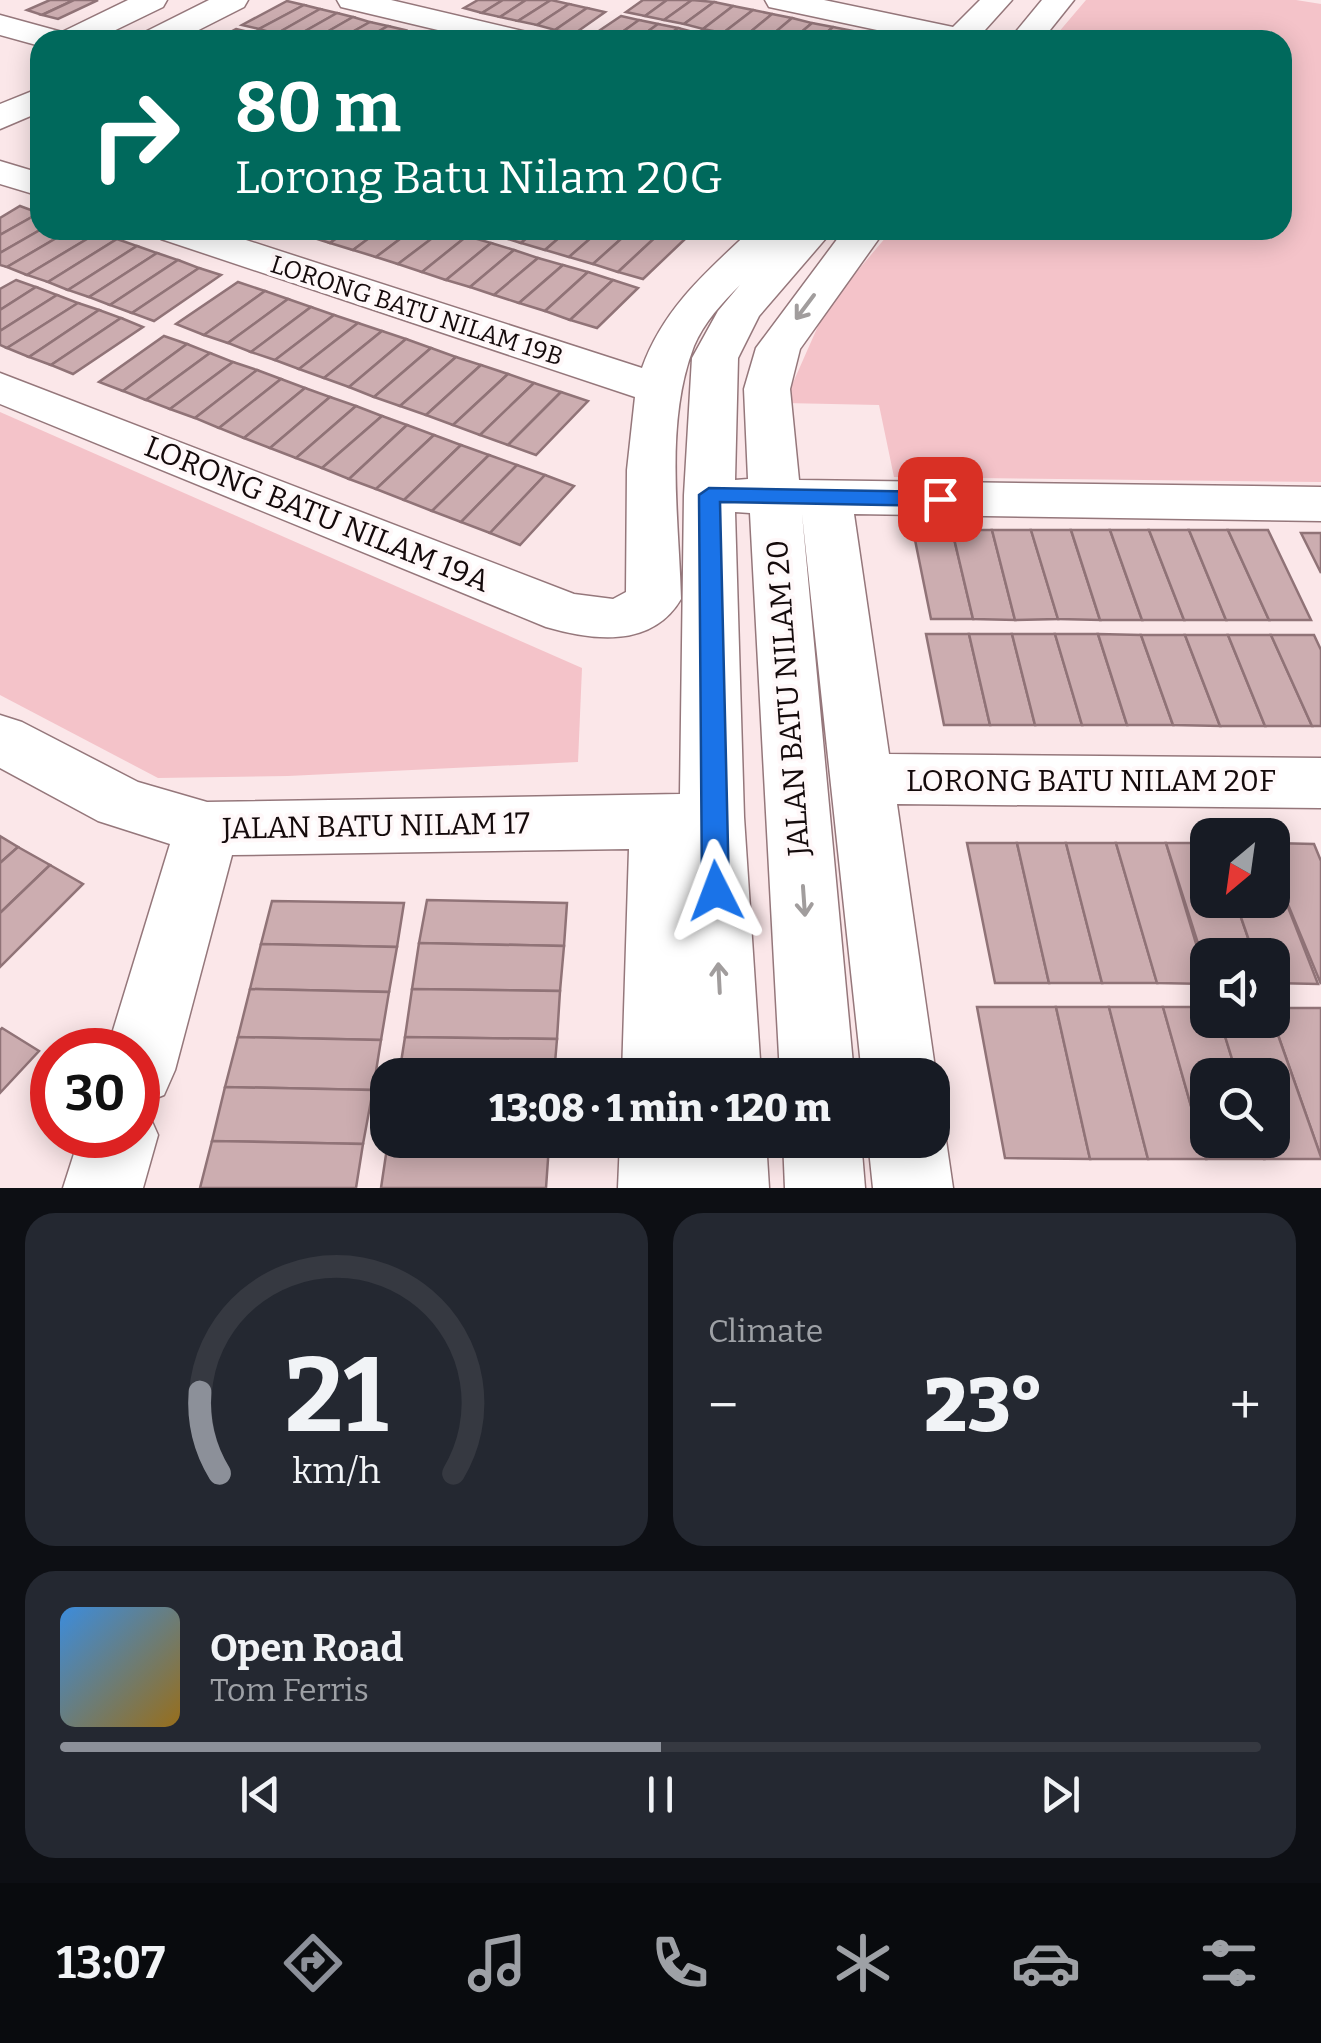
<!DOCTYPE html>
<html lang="en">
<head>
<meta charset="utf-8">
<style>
	body { margin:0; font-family:Bitter,serif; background:#242831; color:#f1f3f6; height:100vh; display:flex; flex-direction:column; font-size:38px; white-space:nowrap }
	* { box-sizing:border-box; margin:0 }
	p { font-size:32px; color:#9ea1a6 }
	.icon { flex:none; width:55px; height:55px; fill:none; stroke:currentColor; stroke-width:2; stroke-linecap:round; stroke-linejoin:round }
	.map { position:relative; height:1188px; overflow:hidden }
	.details { display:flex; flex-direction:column; gap:25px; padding:25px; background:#0d0f14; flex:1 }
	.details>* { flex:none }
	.hud { position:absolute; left:30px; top:30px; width:1262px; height:210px; border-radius:30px; box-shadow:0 5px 25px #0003; background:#00695c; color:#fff; overflow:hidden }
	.needle { width:65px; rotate:209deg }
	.tools { position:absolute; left:1190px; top:818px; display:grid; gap:20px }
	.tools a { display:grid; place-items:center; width:100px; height:100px; border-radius:20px; background:#171b24; box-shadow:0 5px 25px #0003; font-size:50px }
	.speed { position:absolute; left:30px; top:1028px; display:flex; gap:20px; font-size:50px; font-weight:700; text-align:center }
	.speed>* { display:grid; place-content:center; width:130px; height:130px; border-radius:50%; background:#171b24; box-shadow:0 5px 25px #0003; line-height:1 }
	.speed .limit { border:15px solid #d22; background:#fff; color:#111 }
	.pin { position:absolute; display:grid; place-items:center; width:85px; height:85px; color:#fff; margin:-42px; border-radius:20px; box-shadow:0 5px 15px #0006 }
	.me { position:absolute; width:110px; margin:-55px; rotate:357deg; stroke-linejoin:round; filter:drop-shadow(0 0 8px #0008) }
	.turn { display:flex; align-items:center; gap:35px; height:210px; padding:0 40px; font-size:45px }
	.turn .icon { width:130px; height:130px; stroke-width:2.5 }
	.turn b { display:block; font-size:70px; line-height:85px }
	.big { font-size:75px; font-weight:800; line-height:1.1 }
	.details .widget { flex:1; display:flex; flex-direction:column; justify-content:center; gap:15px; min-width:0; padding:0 35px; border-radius:30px; background:#242831 }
	.details .dial { align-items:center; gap:0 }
	.dial svg { height:260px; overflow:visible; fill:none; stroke:#363941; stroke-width:7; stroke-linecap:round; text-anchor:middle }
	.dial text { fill:#f1f3f6; stroke:none }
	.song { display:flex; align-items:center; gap:30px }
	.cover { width:120px; height:120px; border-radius:15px; background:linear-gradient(135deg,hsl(210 70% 55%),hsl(40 70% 35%)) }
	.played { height:10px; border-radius:5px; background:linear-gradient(90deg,#8c9099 50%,#363941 50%) }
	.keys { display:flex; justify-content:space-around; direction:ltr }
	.heat { display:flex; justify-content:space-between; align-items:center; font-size:55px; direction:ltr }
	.details .tiles { flex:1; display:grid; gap:25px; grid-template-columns:1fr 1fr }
	.widget:last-child { grid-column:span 2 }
	.trip { position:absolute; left:370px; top:1058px; width:580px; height:100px; border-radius:30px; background:#171b24; box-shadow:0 5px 25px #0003; font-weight:800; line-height:100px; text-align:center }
	.tab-bar { display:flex; height:160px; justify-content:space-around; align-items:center; background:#090b0e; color:#9ea1a6 }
	.tab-bar .icon { width:70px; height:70px }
	.tab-bar .selected { color:#8c9099 }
	.tab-bar b { font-size:45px; color:#f1f3f6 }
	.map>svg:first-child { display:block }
	.green { fill:#f4c3c9 }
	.building { fill:#ccadb0; stroke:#907377; stroke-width:2.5 }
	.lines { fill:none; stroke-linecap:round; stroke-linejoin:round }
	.minor-casing { stroke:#95777b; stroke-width:3 }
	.minor { fill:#fff; fill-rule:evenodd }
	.oneway { stroke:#a19d9d }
	.route { fill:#1a73e8; stroke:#114b97; stroke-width:2.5 }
	.labels { text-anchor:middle; stroke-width:8; stroke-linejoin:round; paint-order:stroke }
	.far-street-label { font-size:25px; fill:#140a0b; stroke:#fff8f9 }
	.street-label { font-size:30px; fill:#140a0b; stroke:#fff8f9 }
</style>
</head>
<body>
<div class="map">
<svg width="1321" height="1188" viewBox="0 0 1321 1188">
	<rect width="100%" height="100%" fill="#fbe7e9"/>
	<!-- green -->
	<g class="green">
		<path d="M1086,0h210l25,4v478l-427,-5 -15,-72 -95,-2 42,-95 66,-78h390v-190h-230z"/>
		<path d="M0,412l582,256 -4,94 -290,14 -130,2 -158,-83z"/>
	</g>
	<!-- building -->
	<g class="building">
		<path d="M50,0h24l-32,15 -15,-5z"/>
		<path d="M74,0h24l-40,19 -16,-4z"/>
		<path d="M478,0h25l-21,13 -18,-5z"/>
		<path d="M503,0h23l-26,17 -18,-4z"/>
		<path d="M526,0h25l-33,21 -18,-4z"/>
		<path d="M551,0l18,4 -32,21 -19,-4z"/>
		<path d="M643,0h24l-22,16 -19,-4z"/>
		<path d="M667,0h25l-28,20 -19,-4z"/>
		<path d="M692,0l22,2 -30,22 -20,-4z"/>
		<path d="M287,1l17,4 -45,24 -17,-4z"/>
		<path d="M714,2l19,4 -30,23 -19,-5z"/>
		<path d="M569,4l18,4 -32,22 -18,-5z"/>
		<path d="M304,5l16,4 -44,25 -17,-5z"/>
		<path d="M733,6l20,4 -30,23 -20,-4z"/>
		<path d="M587,8l18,4 -31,22 -19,-4z"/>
		<path d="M320,9l17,4 -44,25 -17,-4z"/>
		<path d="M753,10l19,4 -29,24 -20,-5z"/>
		<path d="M337,13l16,4 -40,23 -20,-2z"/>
		<path d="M772,14l20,4 -26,22 -23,-2z"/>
		<path d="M621,16l18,4 -28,20 -24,-1z"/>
		<path d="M353,17l17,5 -32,18h-25z"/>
		<path d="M792,18l20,5 -20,17h-26z"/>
		<path d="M639,20l19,4 -22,16h-25z"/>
		<path d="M370,22l18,4 -25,14h-25z"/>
		<path d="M812,23l21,4 -15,13h-26z"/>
		<path d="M658,24l20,4 -16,12h-26z"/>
		<path d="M388,26l17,4 -17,10h-25z"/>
		<path d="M833,27l20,4 -10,9h-25z"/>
		<path d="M678,28l19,5 -10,7h-25z"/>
		<path d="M236,29l17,4 -13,7h-25z"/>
		<path d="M20,206l19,7 -39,22v-17z"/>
		<path d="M39,213l1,17 -40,23v-18z"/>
		<path d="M40,230h30l-63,37 -7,-2v-12z"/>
		<path d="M70,230l27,3 -70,42 -20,-8z"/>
		<path d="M316,230h32l-18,13 -22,-7z"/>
		<path d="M348,230h32l-27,20 -23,-7z"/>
		<path d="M380,230h32l-36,27 -23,-7z"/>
		<path d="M412,230h31l-45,34 -22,-7z"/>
		<path d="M443,230l24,6 -45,36 -24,-8z"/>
		<path d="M505,230h31l-15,13 -23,-7z"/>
		<path d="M536,230h32l-23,20 -24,-7z"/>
		<path d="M568,230h32l-31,27 -24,-7z"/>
		<path d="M600,230h31l-38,34 -24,-7z"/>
		<path d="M631,230l30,2 -43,40 -25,-8z"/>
		<path d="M661,232l24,7 -42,40 -25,-7z"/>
		<path d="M97,233l20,6 -69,43 -21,-7z"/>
		<path d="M467,236l24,7 -45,37 -24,-8z"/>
		<path d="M117,239l20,7 -69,44 -20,-8z"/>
		<path d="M491,243l23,7 -44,37 -24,-7z"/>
		<path d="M137,246l20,7 -68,44 -21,-7z"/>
		<path d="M514,250l24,8 -44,37 -24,-8z"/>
		<path d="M157,253l21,7 -68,45 -21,-8z"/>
		<path d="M538,258l25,7 -44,38 -25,-8z"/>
		<path d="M178,260l21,8 -67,45 -22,-8z"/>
		<path d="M563,265l25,7 -43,39 -26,-8z"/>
		<path d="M199,268l22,7 -67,46 -22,-8z"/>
		<path d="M588,272l25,8 -43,40 -25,-9z"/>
		<path d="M16,280l20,7 -36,23v-21z"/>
		<path d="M613,280l25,8 -41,40 -27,-8z"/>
		<path d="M238,282l27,9 -61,44 -28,-11z"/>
		<path d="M36,287l21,8 -57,36v-21z"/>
		<path d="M265,291l23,8 -60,44 -24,-8z"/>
		<path d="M57,295l21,8 -71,45 -7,-3v-14z"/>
		<path d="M288,299l23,8 -60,45 -23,-9z"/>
		<path d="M78,303l21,7 -70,47 -22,-9z"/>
		<path d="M311,307l23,8 -59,45 -24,-8z"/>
		<path d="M99,310l22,8 -70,47 -22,-8z"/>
		<path d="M334,315l24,8 -59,46 -24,-9z"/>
		<path d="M121,318l22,9 -70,47 -22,-9z"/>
		<path d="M358,323l24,8 -58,47 -25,-9z"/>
		<path d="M382,331l24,8 -57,48 -25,-9z"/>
		<path d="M164,336l23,8 -64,47 -24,-9z"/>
		<path d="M406,339l25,9 -57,49 -25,-10z"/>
		<path d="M187,344l23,9 -64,47 -23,-9z"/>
		<path d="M431,348l25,9 -56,49 -26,-9z"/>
		<path d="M210,353l23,9 -63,47 -24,-9z"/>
		<path d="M456,357l25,8 -55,50 -26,-9z"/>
		<path d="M233,362l24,8 -62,48 -25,-9z"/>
		<path d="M481,365l27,9 -55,51 -27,-10z"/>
		<path d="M257,370l24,9 -62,49 -24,-10z"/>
		<path d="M508,374l26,9 -54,52 -27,-10z"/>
		<path d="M281,379l24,9 -61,50 -25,-10z"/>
		<path d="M534,383l27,9 -53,53 -28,-10z"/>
		<path d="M305,388l25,9 -60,51 -26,-10z"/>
		<path d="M561,392l27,9 -52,54 -28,-10z"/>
		<path d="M330,397l26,9 -60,52 -26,-10z"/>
		<path d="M356,406l26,10 -60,52 -26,-10z"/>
		<path d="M382,416l25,9 -58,54 -27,-11z"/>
		<path d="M407,425l27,10 -58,54 -27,-10z"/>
		<path d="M434,435l27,10 -57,55 -28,-11z"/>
		<path d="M461,445l28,10 -57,56 -28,-11z"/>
		<path d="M489,455l28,10 -56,57 -29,-11z"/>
		<path d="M517,465l28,10 -55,58 -29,-11z"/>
		<path d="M545,475l29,11 -54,59 -30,-12z"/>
		<path d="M913,530h39l21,89h-42z"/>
		<path d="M952,530h40l23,90 -42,-1z"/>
		<path d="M992,530h39l27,89 -43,1z"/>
		<path d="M1031,530h40l29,90 -42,-1z"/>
		<path d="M1071,530h39l32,90h-42z"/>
		<path d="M1110,530h39l35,90h-42z"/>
		<path d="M1149,530h40l37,90h-42z"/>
		<path d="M1189,530h39l41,90h-43z"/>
		<path d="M1228,530h40l43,90h-42z"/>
		<path d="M1301,533h20v40z"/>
		<path d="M926,634h43l21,91h-46z"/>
		<path d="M969,634h43l23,91h-45z"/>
		<path d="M1012,634h43l27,91h-47z"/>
		<path d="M1055,634h43l29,91h-45z"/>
		<path d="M1098,634l43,1 32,90h-46z"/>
		<path d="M1141,635h44l35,91 -47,-1z"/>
		<path d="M1185,635h43l37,91h-45z"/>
		<path d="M1228,635h43l41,91h-47z"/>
		<path d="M1271,635h43l7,15v76h-9z"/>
		<path d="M0,836l18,11 -18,16z"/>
		<path d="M967,843h50l32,140h-54z"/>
		<path d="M1017,843h49l36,140h-53z"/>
		<path d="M1066,843h50l41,140h-55z"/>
		<path d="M1116,843h50l42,141 -51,-1z"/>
		<path d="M1166,843h42v57h27l19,55h-46v20z"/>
		<path d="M1272,843l42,1 7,17v123l-49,-118z"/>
		<path d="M18,847l32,18 -50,48v-50z"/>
		<path d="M50,865l33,19 -83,83v-54z"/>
		<path d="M1272,866l46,118 -46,-1v-28h-18l-19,-55h37z"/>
		<path d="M427,900l140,3 -3,43 -145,-3z"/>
		<path d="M272,901l132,2 -7,44 -136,-3z"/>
		<path d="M419,943l145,3 -4,45 -148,-2z"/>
		<path d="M261,944l136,3 -8,45 -139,-3z"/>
		<path d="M250,989l139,3 -8,48 -143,-3z"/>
		<path d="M412,989l148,2 -3,48 -152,-2z"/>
		<path d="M977,1007h79l34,152 -85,-1z"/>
		<path d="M1056,1007h53l39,152h-58z"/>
		<path d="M1109,1007h54l43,152h-58z"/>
		<path d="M1163,1007h45v13h12l17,55h-29v65h50l6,19h-58z"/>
		<path d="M1272,1008h49v149l-49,-139z"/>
		<path d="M1272,1018l49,139v2h-57l-6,-19h14v-65h-35l-17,-55z"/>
		<path d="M2,1028l37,23 -39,42v-63z"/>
		<path d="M238,1037l143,3 -8,50 -148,-3z"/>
		<path d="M405,1037l152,2 -3,36h-155z"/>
		<path d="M225,1087l148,3 -10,54 -151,-3z"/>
		<path d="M389,1140h160v5z"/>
		<path d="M212,1141l151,3 -7,44h-156z"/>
		<path d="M388,1141l161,4 -3,43h-165z"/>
	</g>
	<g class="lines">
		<!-- minor casing -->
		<g class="minor-casing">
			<g id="minor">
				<path d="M128,0h39l-4,7 -68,33h-55v6l-40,-11v-20l62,17z"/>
				<path d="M209,0h39l-4,7 -65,33h-41l5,-7z"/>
				<path d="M337,0h54l140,33 5,7h-56l-139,-33z"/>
				<path d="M765,0h59l129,27 27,-27h32l-36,40h-52l-155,-33z"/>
				<path d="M1042,0h32l-32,40h-33z"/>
				<path d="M40,88v24l-40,17v-25z"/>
				<path d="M0,161l40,12v23l-40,-12z"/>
				<path d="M155,230h60l427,138c21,-59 64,-96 109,-138h82l-74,86 -21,42 -3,122 13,-1 -4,-90 12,-41 88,-118h41l-85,119 -10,40 9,91 522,7v34l-467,-7 35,240 432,4v50l-424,-4 39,271 -4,9v-9h-70l-60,-561 52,561h-74l-30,-562 -15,-1 9,305 17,258h-139l7,-226 -397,6 -57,215 -11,25 -25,10 7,3 12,27 -15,53h-80l17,-53h58v-85h-31l63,-206 -72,-23 -98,-53v-53l22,7 116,60 69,20 473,-8 4,-299 8,-137 26,-47 22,-26c-18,18 -36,37 -46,61 -30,77 -15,172 -13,253 -29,49 -87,42 -135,28l-546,-223v-31l574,221 39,5 13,-7 1,-122 8,-73 -474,-158z"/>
				<path d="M932,1112l14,28 7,48h-80l-5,-48h64z"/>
				<path d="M620,1140h146l3,48h-151z"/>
				<path d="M783,1140h78l4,48h-80z"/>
			</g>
		</g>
		<!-- minor -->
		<use href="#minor" class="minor"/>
	</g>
	<!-- one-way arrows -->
	<defs><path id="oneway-shaft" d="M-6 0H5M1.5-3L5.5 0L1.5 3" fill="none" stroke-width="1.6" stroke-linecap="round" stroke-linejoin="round" transform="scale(2.5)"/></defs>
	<g class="oneway">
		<use href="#oneway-shaft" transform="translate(805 307) rotate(127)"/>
		<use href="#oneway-shaft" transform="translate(804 901) rotate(86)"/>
		<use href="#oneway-shaft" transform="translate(719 978) rotate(-93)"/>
	</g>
	<!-- route -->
	<path class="route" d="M709,488l231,4 11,7 -11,7 -220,-4 9,389 -4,8 -9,4 -10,-4 -4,-8 -3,-396z"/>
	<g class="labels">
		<!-- far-street labels -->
		<g class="far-street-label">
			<text transform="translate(417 310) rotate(18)" y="9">LORONG BATU NILAM 19B</text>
		</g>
		<!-- street labels -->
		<g class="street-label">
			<text transform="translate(317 514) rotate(22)" y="10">LORONG BATU NILAM 19A</text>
			<text transform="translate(788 698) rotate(-94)" y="10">JALAN BATU NILAM 20</text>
			<text x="1091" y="791">LORONG BATU NILAM 20F</text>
			<text transform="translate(376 826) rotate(-1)" y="10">JALAN BATU NILAM 17</text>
		</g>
	</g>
</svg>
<div class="tools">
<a><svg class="needle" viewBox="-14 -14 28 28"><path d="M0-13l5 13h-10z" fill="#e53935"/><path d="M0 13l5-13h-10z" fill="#9ea1a6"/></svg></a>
<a><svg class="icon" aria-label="sound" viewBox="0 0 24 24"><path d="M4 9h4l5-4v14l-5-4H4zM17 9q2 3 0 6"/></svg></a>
<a><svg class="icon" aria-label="search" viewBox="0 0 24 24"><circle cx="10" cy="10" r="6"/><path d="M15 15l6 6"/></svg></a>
</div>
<div class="speed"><div class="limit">30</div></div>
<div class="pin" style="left:940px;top:499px;background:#d93025"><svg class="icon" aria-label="arrive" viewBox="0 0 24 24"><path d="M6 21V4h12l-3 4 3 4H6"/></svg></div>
<svg class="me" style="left:716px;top:891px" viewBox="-20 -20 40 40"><path d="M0-17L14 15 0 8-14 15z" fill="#1a73e8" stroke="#fff" stroke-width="4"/></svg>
<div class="trip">13:08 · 1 min · 120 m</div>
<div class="hud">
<div class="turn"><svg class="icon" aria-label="right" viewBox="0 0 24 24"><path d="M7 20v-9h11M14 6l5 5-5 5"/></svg><div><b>80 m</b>Lorong Batu Nilam 20G</div></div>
</div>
</div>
<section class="details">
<div class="tiles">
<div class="widget dial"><svg viewBox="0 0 100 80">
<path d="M14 69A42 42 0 1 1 86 69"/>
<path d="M14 69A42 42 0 0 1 8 44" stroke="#8c9099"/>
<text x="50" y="56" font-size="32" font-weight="700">21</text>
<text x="50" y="72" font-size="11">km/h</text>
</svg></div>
<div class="widget"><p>Climate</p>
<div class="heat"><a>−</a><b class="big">23°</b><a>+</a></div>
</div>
<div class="widget">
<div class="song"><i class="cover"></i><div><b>Open Road</b><p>Tom Ferris</p></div></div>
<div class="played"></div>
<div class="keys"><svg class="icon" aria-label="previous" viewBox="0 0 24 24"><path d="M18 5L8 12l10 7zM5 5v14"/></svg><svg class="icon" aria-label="pause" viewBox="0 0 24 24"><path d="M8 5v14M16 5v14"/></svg><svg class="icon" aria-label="next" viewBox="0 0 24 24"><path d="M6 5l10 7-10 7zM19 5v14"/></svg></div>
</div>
</div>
</section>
<nav class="tab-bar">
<b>13:07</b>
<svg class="icon selected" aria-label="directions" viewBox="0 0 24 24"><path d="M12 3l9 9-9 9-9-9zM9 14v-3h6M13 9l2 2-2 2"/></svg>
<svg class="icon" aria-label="music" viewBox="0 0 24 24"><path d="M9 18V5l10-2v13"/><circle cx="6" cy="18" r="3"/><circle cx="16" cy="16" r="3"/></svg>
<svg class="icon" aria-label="phone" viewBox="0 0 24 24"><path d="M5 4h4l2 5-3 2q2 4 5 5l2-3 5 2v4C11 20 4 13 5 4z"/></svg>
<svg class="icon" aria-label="climate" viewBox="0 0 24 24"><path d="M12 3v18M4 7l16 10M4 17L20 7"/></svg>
<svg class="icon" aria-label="car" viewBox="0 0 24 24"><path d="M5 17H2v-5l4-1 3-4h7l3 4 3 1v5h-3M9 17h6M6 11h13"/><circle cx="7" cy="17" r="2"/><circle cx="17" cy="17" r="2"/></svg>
<svg class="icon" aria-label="filters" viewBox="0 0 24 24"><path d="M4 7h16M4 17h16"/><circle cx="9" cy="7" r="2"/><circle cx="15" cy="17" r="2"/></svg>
</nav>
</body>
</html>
